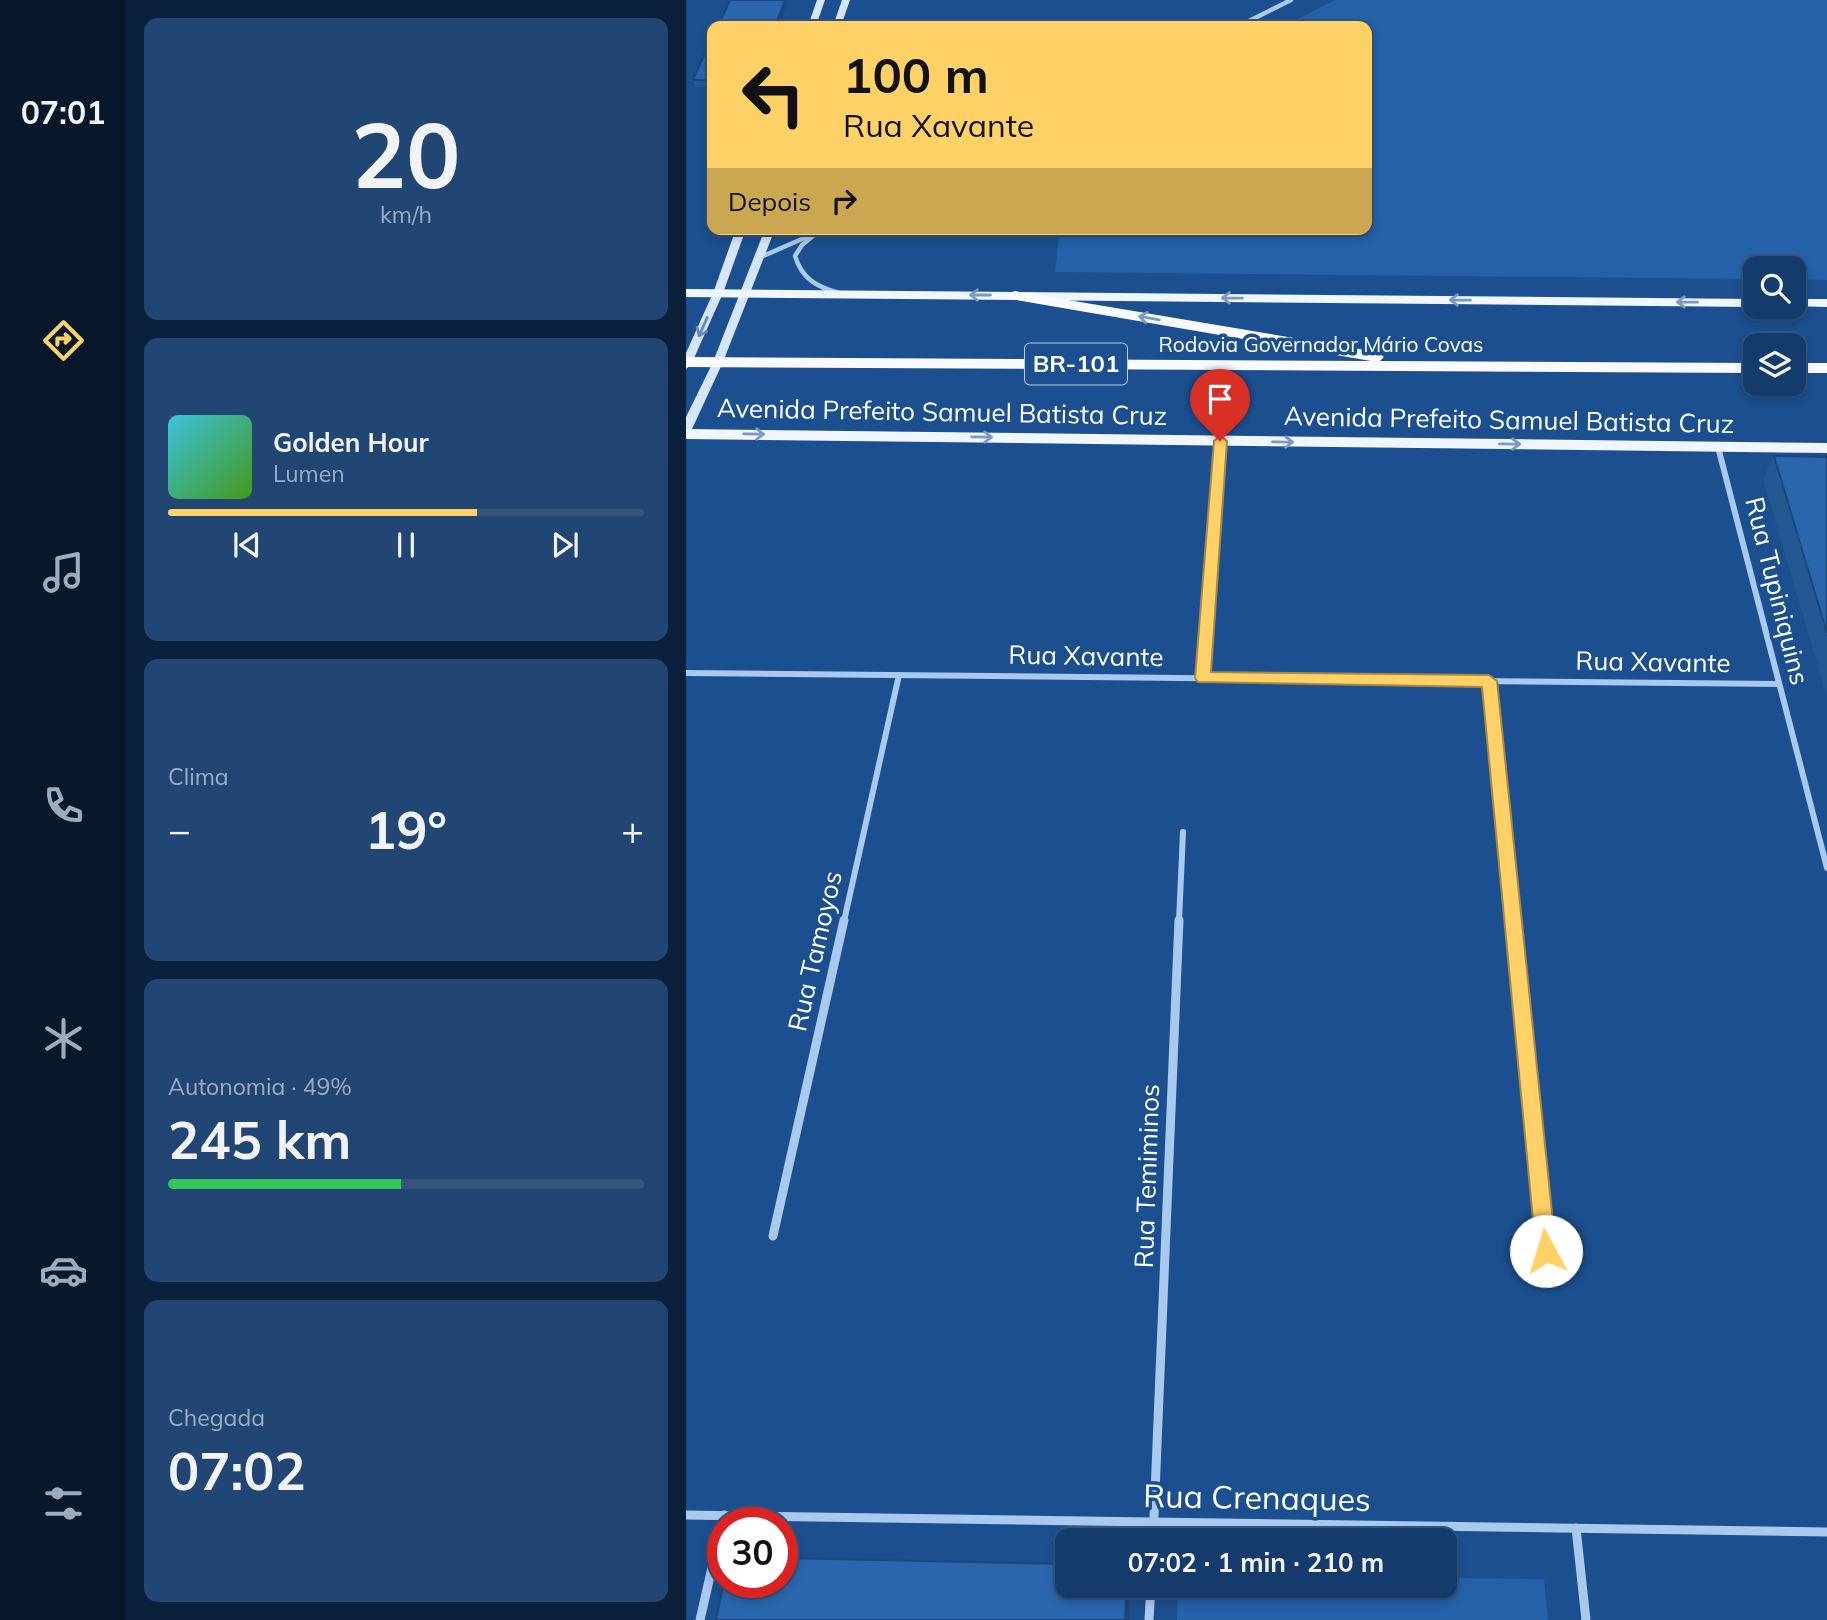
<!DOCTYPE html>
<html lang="pt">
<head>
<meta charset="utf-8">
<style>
	body { margin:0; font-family:Mulish,sans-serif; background:#214673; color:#f1f3f6; height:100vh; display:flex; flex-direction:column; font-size:26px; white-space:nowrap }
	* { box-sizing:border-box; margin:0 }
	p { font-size:23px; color:#9dadc1 }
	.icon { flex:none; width:38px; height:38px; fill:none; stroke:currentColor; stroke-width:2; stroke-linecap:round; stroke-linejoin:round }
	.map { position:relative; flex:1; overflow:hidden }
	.drawer { display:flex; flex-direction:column; gap:18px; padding:18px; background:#0b203b; width:560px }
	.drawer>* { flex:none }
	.banner { position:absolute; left:21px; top:21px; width:665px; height:214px; border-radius:14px; box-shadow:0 4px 10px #0003,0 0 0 2px #33557e; background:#ffd166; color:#111; overflow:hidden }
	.controls { position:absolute; left:1057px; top:256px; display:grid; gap:14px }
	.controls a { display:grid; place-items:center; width:63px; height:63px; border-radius:14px; background:#143b6b; box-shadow:0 4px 10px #0003,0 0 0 2px #33557e; font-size:35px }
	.speed { position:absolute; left:21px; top:1507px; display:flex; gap:14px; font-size:35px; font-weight:700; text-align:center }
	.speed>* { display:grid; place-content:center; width:91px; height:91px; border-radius:50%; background:#143b6b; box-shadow:0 4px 10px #0003,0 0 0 2px #33557e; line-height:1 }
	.speed .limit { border:10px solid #d22; background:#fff; color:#111 }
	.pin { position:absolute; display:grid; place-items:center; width:60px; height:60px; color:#fff; margin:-72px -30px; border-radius:50% 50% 50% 0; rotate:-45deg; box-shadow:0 0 7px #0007 }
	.pin .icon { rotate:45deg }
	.me { position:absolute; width:77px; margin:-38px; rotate:354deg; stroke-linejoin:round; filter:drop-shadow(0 0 5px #0008) }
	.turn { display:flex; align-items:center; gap:24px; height:147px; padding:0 21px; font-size:32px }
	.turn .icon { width:91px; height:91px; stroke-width:2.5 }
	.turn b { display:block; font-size:49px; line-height:60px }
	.then { display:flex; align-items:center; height:66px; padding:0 21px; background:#0003; gap:14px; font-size:26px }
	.big { font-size:52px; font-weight:700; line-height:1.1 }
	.drawer .card { flex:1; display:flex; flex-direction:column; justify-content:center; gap:10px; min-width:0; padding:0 24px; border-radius:14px; background:#214673 }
	.drawer .dial { align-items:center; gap:0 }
	.dial b { font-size:91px; line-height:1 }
	.song { display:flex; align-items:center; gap:21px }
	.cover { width:84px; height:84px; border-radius:10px; background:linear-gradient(135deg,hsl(190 70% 55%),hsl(100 70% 35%)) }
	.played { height:7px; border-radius:4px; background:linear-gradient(90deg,#ffd166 65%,#33557e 65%) }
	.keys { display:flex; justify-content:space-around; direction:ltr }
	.heat { display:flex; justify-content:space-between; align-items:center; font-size:38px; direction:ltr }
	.charge { height:10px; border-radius:5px; background:linear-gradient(90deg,#34c759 49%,#33557e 0) }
	.trip { position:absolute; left:369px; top:1528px; width:402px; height:70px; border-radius:14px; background:#143b6b; box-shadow:0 4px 10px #0003,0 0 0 2px #33557e; font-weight:700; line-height:70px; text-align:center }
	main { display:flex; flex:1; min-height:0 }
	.dock { display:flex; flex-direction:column; width:126px; justify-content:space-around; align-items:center; background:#08182b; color:#9dadc1 }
	.dock .icon { width:49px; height:49px }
	.dock .on { color:#ffd166 }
	.dock b { font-size:32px; color:#f1f3f6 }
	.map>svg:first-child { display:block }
	.green { fill:#2461a8 }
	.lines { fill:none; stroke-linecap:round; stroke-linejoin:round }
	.minor-far2 { stroke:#a9c9ee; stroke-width:4.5 }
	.minor-far1 { stroke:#a9c9ee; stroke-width:6 }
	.minor { stroke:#a9c9ee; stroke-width:9 }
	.secondary { fill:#d6e6fa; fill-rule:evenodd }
	.primary { fill:#f0f6ff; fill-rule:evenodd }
	.trunk { fill:#f8faff; fill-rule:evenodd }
	.wall { fill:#245895 }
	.shaded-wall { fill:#1d4779 }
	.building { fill:#2a66ad; stroke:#1d4779; stroke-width:2 }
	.oneway { stroke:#7b9ac1 }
	.oneway2 { stroke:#7e9cc1 }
	.oneway3 { stroke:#668bba }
	.route { fill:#ffd166; stroke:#a68842; stroke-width:2 }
	.labels { text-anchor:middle; stroke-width:7; stroke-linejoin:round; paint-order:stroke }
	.far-street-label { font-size:21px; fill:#fff; stroke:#1b4f8f }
	.shield { fill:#1b4f8f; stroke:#bbcadd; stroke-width:2 }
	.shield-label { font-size:24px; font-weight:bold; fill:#fff }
	.street-label { font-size:26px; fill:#fff; stroke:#1b4f8f }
	.near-street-label { font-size:32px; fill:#fff; stroke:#1b4f8f }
</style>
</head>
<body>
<main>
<nav class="dock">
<b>07:01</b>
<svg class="icon on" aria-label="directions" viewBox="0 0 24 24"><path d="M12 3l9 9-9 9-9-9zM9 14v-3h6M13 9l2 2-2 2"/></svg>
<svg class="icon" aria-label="music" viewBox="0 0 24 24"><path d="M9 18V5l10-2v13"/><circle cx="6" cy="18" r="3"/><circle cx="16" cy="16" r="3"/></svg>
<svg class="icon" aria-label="phone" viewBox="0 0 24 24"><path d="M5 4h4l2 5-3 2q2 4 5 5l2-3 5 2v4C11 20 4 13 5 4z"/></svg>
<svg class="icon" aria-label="climate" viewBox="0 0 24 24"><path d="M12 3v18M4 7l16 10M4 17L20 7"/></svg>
<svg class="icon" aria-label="car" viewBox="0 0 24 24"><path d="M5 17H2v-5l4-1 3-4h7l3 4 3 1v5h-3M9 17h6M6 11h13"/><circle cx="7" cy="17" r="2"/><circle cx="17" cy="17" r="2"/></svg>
<svg class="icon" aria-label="filters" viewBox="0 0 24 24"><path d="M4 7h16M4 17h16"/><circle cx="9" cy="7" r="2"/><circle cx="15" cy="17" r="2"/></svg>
</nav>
<section class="drawer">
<div class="card dial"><b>20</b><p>km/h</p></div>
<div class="card">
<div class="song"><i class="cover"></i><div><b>Golden Hour</b><p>Lumen</p></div></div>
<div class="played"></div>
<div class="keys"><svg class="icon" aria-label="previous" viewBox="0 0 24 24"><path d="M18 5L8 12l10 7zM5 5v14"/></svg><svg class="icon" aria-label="pause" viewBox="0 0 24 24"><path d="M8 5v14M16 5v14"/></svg><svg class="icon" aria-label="next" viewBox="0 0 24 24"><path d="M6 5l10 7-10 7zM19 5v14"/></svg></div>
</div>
<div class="card"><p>Clima</p>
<div class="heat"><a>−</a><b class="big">19°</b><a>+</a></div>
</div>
<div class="card"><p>Autonomia · 49%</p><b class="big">245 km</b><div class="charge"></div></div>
<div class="card"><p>Chegada</p><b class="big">07:02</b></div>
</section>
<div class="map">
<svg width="1141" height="1620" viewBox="0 0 1141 1620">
	<rect width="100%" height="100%" fill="#1b4f8f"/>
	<!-- green -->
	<g class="green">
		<path d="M649,0h492v280l-33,-1v-11h-39v11l-700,-7 5,-43h307v-203h-83z"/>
		<path d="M760,1578l98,1 4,41h-371l1,-34h268z"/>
	</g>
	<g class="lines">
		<!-- minor-far2 -->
		<g class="minor-far2">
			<path d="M553,26l52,-26"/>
			<path d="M134,230l-18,15 -7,11c7,23 22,31 44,37"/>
			<path d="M75,257l50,-22"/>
		</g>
		<!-- minor-far1 -->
		<g class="minor-far1">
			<path d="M1032,447l109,421"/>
			<path d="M0,673l1093,11"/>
			<path d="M517,678l17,-237"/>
			<path d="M803,681l24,240"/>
			<path d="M158,921l55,-246"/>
			<path d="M493,921l4,-89"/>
		</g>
		<!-- minor -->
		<g class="minor">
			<path d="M827,920l33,331"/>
			<path d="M87,1236l71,-316"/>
			<path d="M0,1515l1141,17"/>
			<path d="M890,1528l10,92"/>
			<path d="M467,1540l26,-620"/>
			<path d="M14,1620l24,-105"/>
			<path d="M463,1620l2,-34"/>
		</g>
		<!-- secondary -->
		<g class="secondary">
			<path d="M131,0h8l-9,26h-8z"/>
			<path d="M156,0h8l-9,26h-8z"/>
			<path d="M50,229h10l-23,64 -32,72 -5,4v-16l27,-60z"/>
			<path d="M79,229h10l-52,133 -31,67 -6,4v-16l27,-55z"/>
		</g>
		<!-- primary -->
		<g class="primary">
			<path d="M0,289l1069,10v7h3l-3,1 -1069,-10z"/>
			<path d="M1108,299h33v8l-36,-1h3z"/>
			<path d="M0,429l1141,14v10l-1141,-14z"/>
		</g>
		<!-- trunk -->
		<g class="trunk">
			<path d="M329,291l362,61 7,5 -4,4 375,2v10l-1069,-6v-10l685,4 -361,-62v-6z"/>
			<rect x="1108" y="363" width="33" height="10"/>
		</g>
	</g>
	<!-- wall -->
	<g class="wall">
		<path d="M26,38v49h-17l-2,-7z"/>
		<path d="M1088,456l53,1v240l-64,-218z"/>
	</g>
	<!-- shaded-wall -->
	<g class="shaded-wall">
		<path d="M99,0h1l1,3 -8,23h-4z"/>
		<path d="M441,1586h4l-2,34h-4z"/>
	</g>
	<!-- building -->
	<g class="building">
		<path d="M44,0h55l-10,26h-57z"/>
		<path d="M26,38v42h-19z"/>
		<path d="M1088,456l53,1v176z"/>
		<path d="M96,1558l286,6v22h59l-2,34h-409l8,-38h58z"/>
	</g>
	<!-- one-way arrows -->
	<defs><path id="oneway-shaft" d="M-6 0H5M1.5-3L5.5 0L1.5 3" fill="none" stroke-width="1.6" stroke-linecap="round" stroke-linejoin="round" transform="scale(1.75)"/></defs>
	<g class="oneway">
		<use href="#oneway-shaft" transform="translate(294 295) rotate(-180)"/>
		<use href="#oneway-shaft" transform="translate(546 298) rotate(-179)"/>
		<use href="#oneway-shaft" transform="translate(774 300) rotate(-179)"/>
		<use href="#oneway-shaft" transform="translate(1001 302) rotate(-179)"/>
		<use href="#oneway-shaft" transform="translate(68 434) rotate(1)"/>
		<use href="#oneway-shaft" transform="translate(296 437) rotate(1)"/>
		<use href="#oneway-shaft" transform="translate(597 442) rotate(1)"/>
		<use href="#oneway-shaft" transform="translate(824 444) rotate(1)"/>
	</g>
	<use class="oneway2" href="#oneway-shaft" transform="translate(463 318) rotate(-170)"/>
	<use class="oneway3" href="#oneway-shaft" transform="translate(17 327) rotate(114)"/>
	<!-- route -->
	<path class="route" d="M534,436l7,5 -16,231 278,3 8,6 59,570 -3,7 -7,3 -7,-3 -3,-7 -54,-564 -284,-5 -3,-4 19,-237z"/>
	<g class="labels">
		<!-- far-street labels -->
		<g class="far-street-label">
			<text x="635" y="352">Rodovia Governador Mário Covas</text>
		</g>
		<!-- shield labels -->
		<rect class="shield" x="339" y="343.5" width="102" height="41" rx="5"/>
		<g class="shield-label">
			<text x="390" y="372">BR-101</text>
		</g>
		<!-- street labels -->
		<g class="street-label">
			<text transform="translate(256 412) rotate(1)" y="9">Avenida Prefeito Samuel Batista Cruz</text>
			<text transform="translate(823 420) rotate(1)" y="9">Avenida Prefeito Samuel Batista Cruz</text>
			<text transform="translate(1091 591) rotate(76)" y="9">Rua Tupiniquins</text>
			<text transform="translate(400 656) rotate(1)" y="9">Rua Xavante</text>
			<text transform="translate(967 662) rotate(1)" y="9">Rua Xavante</text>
			<text transform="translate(129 951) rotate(-77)" y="9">Rua Tamoyos</text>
			<text transform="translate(461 1176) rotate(-88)" y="9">Rua Temiminos</text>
		</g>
		<!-- near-street labels -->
		<g class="near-street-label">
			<text transform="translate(571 1498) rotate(1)" y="11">Rua Crenaques</text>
		</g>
	</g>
</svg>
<div class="controls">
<a><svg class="icon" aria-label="search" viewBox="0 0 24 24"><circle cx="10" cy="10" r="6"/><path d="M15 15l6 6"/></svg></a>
<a><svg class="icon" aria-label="layers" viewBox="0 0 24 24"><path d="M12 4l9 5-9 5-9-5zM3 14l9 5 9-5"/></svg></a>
</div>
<div class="speed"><div class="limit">30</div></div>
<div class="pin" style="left:534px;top:441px;background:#d93025"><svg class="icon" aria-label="arrive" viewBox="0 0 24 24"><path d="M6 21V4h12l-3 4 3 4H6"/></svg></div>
<svg class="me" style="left:860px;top:1251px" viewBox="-20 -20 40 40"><circle r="19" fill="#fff"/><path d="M0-13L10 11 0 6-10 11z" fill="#ffd166"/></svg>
<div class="trip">07:02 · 1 min · 210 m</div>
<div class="banner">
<div class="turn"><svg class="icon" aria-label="left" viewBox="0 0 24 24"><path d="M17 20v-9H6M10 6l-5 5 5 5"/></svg><div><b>100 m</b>Rua Xavante</div></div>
<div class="then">Depois<svg class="icon" aria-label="right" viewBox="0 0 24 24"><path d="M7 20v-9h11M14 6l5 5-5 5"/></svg></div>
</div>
</div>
</main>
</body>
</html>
